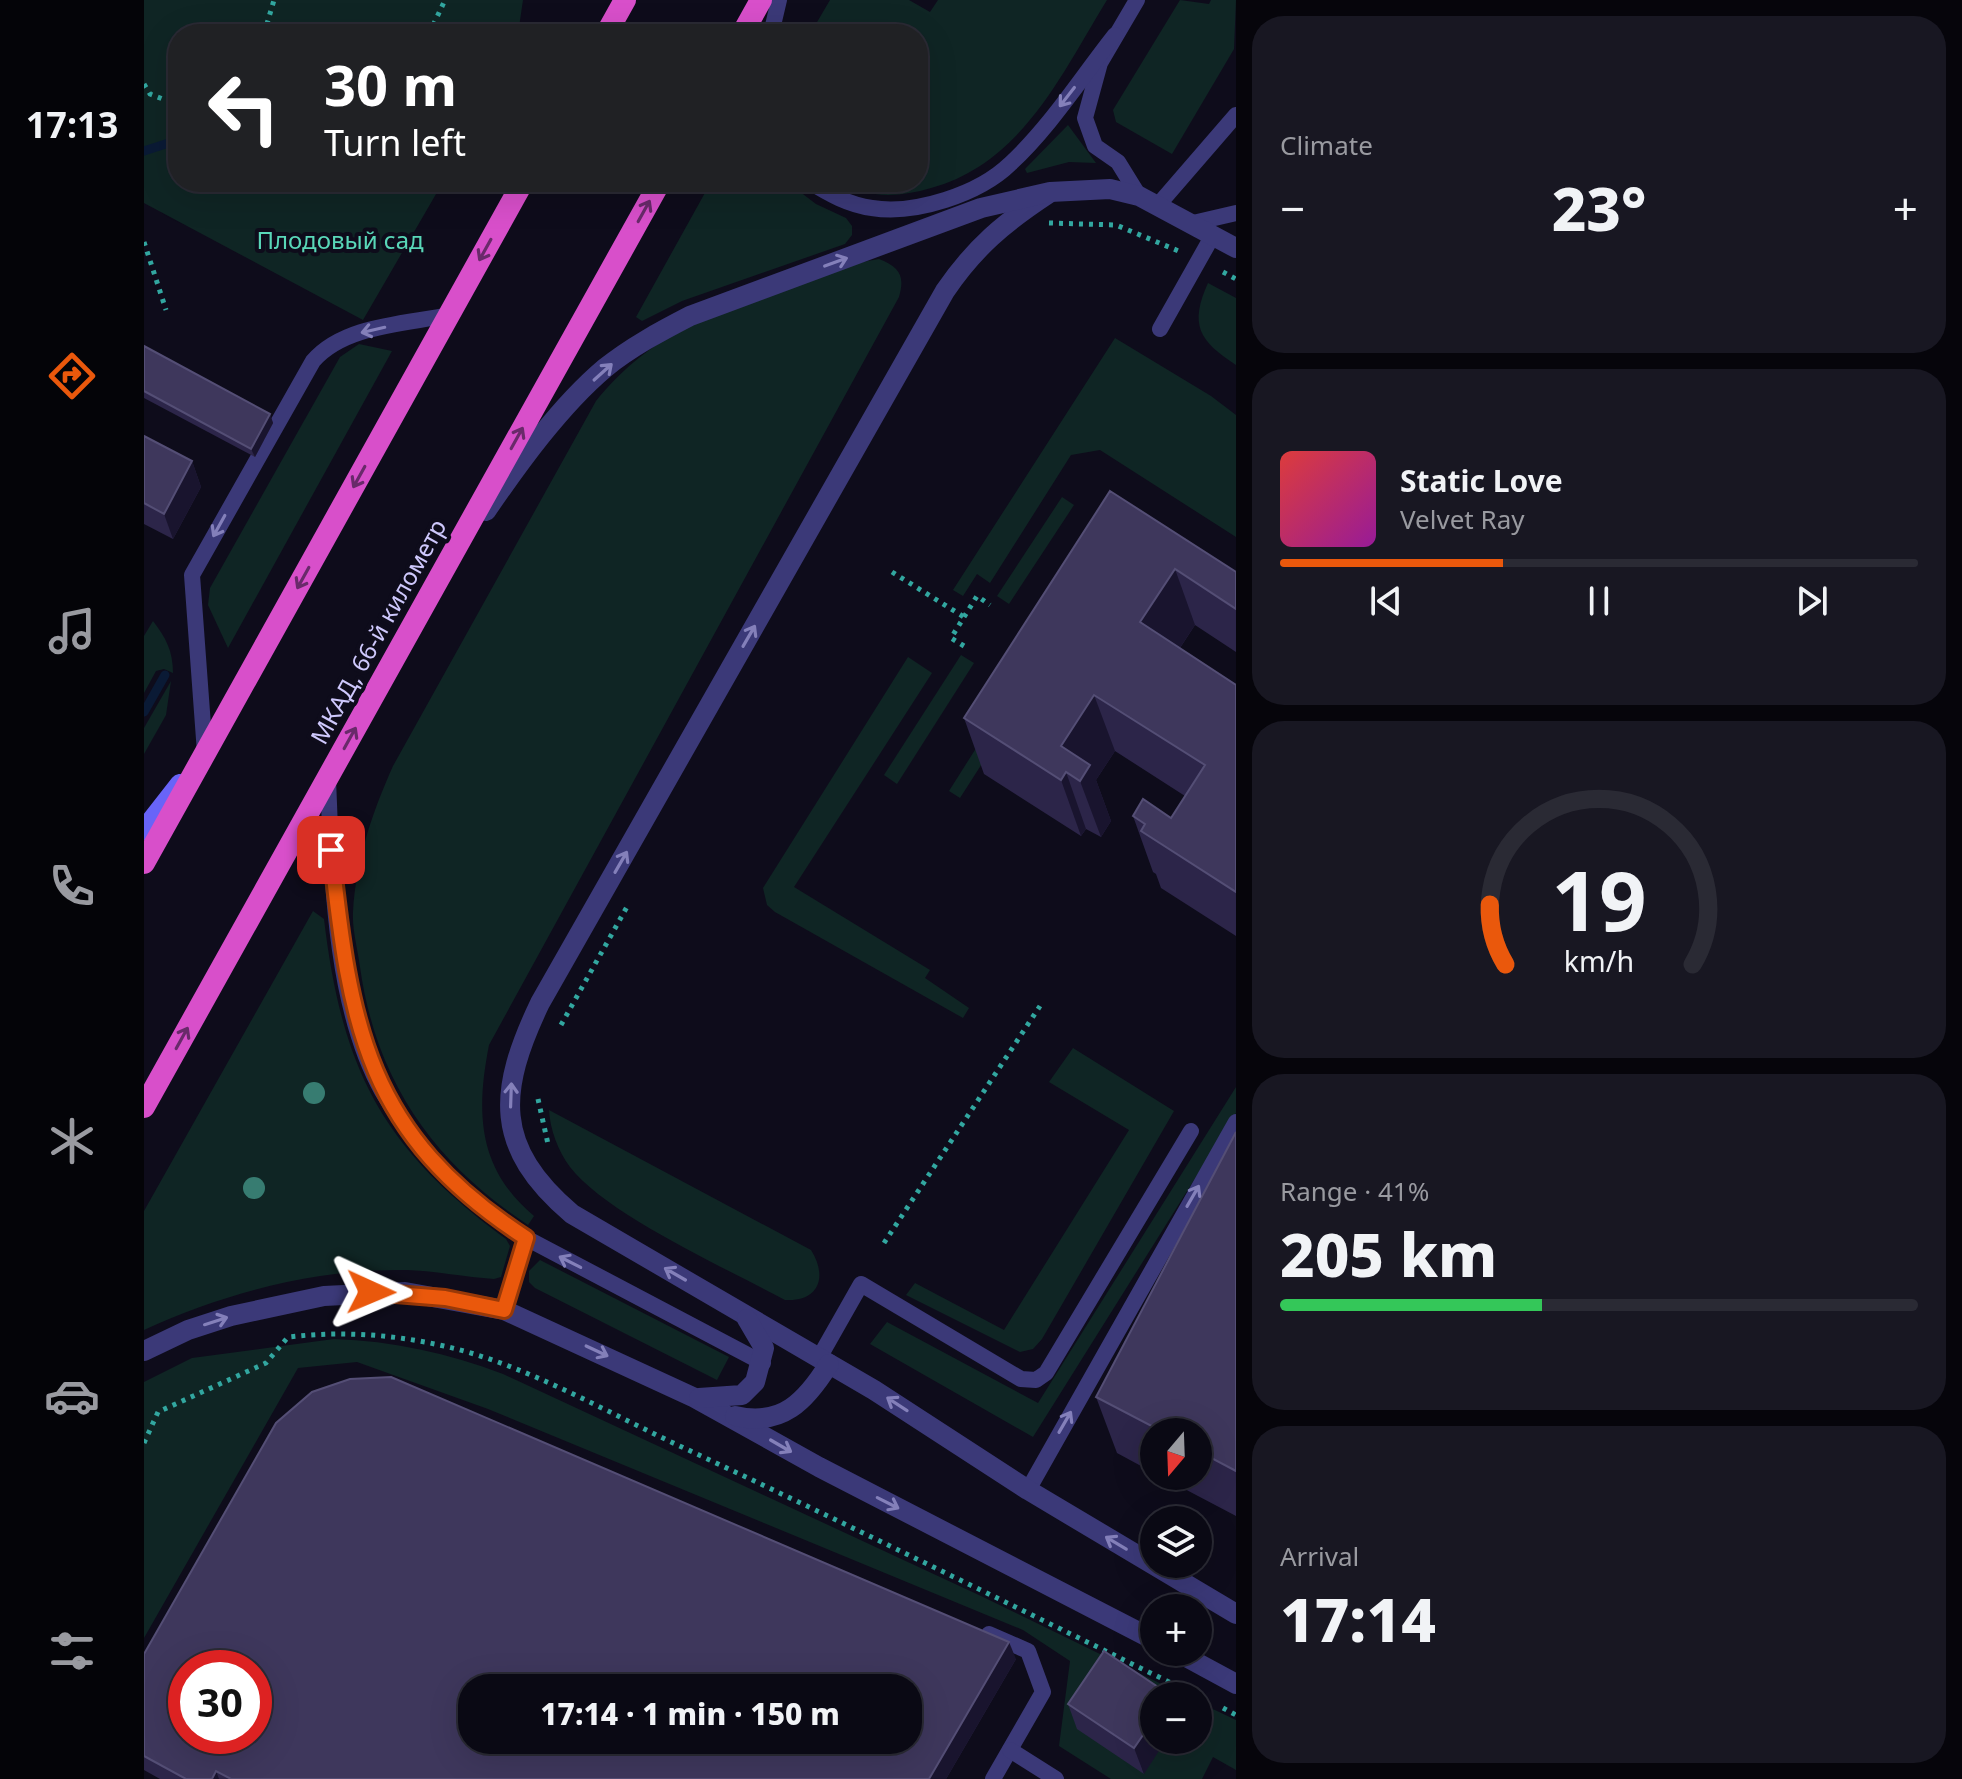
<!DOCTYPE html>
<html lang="en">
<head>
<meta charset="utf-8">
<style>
	body { margin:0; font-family:"Noto Sans",sans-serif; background:#181722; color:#f1f3f6; height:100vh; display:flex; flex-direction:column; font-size:30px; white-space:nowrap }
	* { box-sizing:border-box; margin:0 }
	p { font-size:26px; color:#999aa0 }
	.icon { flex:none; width:44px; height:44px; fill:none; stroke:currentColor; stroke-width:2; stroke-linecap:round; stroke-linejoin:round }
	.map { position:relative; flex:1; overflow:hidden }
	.drawer { display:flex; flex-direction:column; gap:16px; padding:16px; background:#06050b; width:726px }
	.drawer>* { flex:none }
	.banner { position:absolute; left:24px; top:24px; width:760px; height:168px; border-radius:32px; box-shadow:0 8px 32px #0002,0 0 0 2px #2a2a34; background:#202124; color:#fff; overflow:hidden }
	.needle { width:52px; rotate:199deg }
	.controls { position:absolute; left:996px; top:1418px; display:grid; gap:16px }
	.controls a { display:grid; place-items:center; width:72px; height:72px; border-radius:50%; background:#0a0914; box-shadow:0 8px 32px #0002,0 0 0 2px #2a2a34; font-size:40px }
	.speed { position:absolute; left:24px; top:1650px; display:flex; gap:16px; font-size:40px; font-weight:700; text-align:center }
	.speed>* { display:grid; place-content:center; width:104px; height:104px; border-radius:50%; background:#0a0914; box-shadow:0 8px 32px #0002,0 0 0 2px #2a2a34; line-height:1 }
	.speed .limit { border:12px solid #d22; background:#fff; color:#111 }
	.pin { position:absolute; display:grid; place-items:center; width:68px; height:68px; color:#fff; margin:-34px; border-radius:16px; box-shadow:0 4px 12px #0006 }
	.me { position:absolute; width:88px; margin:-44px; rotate:91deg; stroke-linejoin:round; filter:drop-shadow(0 0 6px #0008) }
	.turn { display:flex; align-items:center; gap:28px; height:168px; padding:0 24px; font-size:36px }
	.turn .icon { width:104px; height:104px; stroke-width:2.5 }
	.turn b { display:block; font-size:56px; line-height:68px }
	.big { font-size:60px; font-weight:800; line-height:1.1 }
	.drawer .widget { flex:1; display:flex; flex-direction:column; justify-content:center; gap:12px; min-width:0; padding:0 28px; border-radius:32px; background:#181722 }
	.drawer .dial { align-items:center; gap:0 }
	.dial svg { height:208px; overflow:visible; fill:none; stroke:#2a2a34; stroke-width:7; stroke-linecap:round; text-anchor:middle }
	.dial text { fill:#f1f3f6; stroke:none }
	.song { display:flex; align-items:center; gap:24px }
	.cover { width:96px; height:96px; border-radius:12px; background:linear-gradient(135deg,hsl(0 70% 55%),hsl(300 70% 35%)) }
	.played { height:8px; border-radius:4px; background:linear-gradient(90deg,#ea580c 35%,#2a2a34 35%) }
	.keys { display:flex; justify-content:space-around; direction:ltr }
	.heat { display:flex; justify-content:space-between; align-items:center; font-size:44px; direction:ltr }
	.charge { height:12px; border-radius:6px; background:linear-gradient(90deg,#34c759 41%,#2a2a34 0) }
	.trip { position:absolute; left:314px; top:1674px; width:464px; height:80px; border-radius:32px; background:#0a0914; box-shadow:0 8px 32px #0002,0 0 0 2px #2a2a34; font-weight:800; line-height:80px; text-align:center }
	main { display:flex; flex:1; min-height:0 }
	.dock { display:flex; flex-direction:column; width:144px; justify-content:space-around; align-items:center; background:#040408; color:#999aa0 }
	.dock .icon { width:56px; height:56px }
	.dock .active { color:#ea580c }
	.dock b { font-size:36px; color:#f1f3f6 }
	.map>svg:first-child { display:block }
	.green { fill:#0f2524 }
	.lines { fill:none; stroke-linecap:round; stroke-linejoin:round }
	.stream { stroke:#0a1a35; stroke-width:9 }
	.path { stroke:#32a7a0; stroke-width:5; stroke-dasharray:4 6; stroke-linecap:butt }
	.service { stroke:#3b3978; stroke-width:16 }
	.minor { stroke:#3b3978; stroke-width:20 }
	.tertiary { stroke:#3b3978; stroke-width:20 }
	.secondary { stroke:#6864f8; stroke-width:20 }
	.trunk { stroke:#d84fca; stroke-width:22 }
	.tree { fill:#377c71 }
	.wall { fill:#2c2549 }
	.shaded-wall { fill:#19142e }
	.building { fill:#3e375c; stroke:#544e75; stroke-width:2; fill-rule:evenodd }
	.oneway { stroke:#8480ba }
	.oneway2 { stroke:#692a6a }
	.route-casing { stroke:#983908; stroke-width:20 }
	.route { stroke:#ea580c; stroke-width:14 }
	.labels { text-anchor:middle; stroke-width:8; stroke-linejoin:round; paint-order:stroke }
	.park-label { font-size:24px; fill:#59d7b8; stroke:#0e0c1b }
	.street-label { font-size:24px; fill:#cec8fc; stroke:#0e0c1b }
</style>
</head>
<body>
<main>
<nav class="dock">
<b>17:13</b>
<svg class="icon active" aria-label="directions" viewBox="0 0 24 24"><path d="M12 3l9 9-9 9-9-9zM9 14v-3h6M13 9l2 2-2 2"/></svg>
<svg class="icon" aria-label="music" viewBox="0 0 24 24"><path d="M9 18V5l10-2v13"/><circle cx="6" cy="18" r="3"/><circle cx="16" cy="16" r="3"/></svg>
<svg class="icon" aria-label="phone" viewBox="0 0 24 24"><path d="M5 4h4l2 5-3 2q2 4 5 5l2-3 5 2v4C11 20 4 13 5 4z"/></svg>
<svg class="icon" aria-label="climate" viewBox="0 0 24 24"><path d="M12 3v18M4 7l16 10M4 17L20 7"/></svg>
<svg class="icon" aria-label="car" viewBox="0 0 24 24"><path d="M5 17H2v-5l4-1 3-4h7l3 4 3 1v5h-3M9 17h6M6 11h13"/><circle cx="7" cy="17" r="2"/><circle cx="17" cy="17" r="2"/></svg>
<svg class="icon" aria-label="filters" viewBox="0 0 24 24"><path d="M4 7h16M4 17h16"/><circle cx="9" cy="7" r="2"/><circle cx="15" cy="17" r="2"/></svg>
</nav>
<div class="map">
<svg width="1092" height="1779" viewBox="0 0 1092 1779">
	<rect width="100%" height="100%" fill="#0e0c1b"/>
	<!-- green -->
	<g class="green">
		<path d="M0,0h379l-5,34h-340v148h265l-80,138 -219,-117z"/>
		<path d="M686,0h79l21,12 8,-12h169c-46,75 -85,163 -176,188 -33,10 -64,10 -95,-6h82v-148h-122l3,-5h14z"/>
		<path d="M1036,0l29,4 2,-4h25l-2,49 -62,105 -56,-32 -3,-12z"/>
		<path d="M924,125l28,38 -27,-1 -42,11 -2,-4z"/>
		<path d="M567,182h76l29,22 30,14 6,8v9l-7,9 -163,57 -40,20 -6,-4z"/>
		<path d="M735,259c21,8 26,17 20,38l-410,748c-13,67 -12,123 45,171l-6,9c-95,-63 -152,-144 -168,-258 -2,-17 -8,-37 -7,-55 3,-52 19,-99 40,-146l203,-365c58,-71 113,-84 195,-113 28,-11 58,-25 88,-29z"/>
		<path d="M1064,283l28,15v67c-37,-24 -47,-40 -28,-82z"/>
		<path d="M971,338l96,58 25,19v122l-136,-87 -29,5 -81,128 -13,-9 -14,22 -10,-6z"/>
		<path d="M215,344l33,7 -164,297 -20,-43 2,-17 130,-231z"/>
		<path d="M918,497l12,8 -65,99 -12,-8z"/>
		<path d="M9,621c13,17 20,30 20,52l-9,-4 -8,2 -12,22v-57z"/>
		<path d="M817,655l13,8 -77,121 -13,-9z"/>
		<path d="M764,657l24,16 -138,214 136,83 -5,8 44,30 -6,10 -188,-106 -8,-7 -4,-17z"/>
		<path d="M879,674l12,7 -75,117 -11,-7z"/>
		<path d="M27,681l-5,34 -22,39v-26z"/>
		<path d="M169,911l11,8c18,151 58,229 182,320l4,7 -9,31 -7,2c-29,-2 -58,-8 -87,-9 -89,-2 -183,23 -263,60v-119z"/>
		<path d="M929,1048l101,63 -132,228 -9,10 -13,3 -114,-57 9,-12 89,47 125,-200 -80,-48z"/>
		<path d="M1092,1087v26l-203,324 -163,-93 17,-22 151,81z"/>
		<path d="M405,1110l262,140c17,27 8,52 -26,50 -57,-31 -178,-85 -215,-133 -12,-16 -20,-38 -21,-57z"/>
		<path d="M396,1260l189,97 -12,23 -182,-92 -6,-6v-11z"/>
		<path d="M190,1339c59,2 114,14 169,35l478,222 205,100h-32v44h44v-38l38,18v50l-23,-13 -11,22h-91l-52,-33 11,-85 -47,-31 -535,-221 -131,-47 -59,6 -154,270v-256l48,-24z"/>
	</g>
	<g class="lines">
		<!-- stream -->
		<g class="stream">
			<path d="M0,151l34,-11"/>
			<path d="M0,712l21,-37"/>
		</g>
		<!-- path -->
		<g class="path">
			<path d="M120,34l10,-34"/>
			<path d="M285,34l16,-34"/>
			<path d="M0,84l6,10 28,11"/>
			<path d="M905,223l67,2 65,27"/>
			<path d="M0,242l22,68"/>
			<path d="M1079,272l13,7"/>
			<path d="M748,572l72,45"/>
			<path d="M820,646l-13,-8 26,-42 13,9"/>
			<path d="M417,1025l67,-120"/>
			<path d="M394,1099l10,45"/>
			<path d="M740,1243l156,-237"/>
			<path d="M0,1443l14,-31 108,-49 22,-26c54,-6 103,-3 156,9 81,18 164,67 240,102 172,80 343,165 514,248"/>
			<path d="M1079,1708l13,7"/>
		</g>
		<!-- service -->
		<g class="service">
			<path d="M993,0l-37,63 -15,55 10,28 23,16 21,34"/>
			<path d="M627,34l8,-34"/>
			<path d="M666,182c19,12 39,23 62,26 43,7 107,-14 138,-44 40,-37 71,-86 105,-129"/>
			<path d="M1015,204l77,-89"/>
			<path d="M1049,223l43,-10"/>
			<path d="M1016,329l53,-94"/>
			<path d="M61,753l-13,-178 121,-214c31,-36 92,-37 136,-46"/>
			<path d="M184,779c4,96 6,226 54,312 35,61 86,109 144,147l237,125"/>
			<path d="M360,1310l22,-72"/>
			<path d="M675,1358l42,-74 160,95 15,1 10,-7 145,-242"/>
			<path d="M884,1490l208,-368"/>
			<path d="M845,1634l39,17 15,41 -50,87"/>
			<path d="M866,1750l46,29"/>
		</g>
		<!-- minor -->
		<g class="minor">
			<path d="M904,194c-44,29 -73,53 -103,97l-405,712c-42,88 -47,144 32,211l302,176 154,100 208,124"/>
			<path d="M0,1351l44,-21 43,-14 93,-20 81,-4 99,18 191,88 124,69 335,173"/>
			<path d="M555,1398l43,-3 13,-13 9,-34 -17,-29"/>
			<path d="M591,1416c47,11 71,-15 94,-52"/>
			<path d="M1033,1652l59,32"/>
		</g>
		<!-- tertiary -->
		<path class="tertiary" d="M342,511c33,-48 74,-105 119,-143 26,-21 56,-37 85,-52l291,-108 69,-16 60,-3 29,7 97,52"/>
		<!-- secondary -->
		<path class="secondary" d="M0,830l36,-46"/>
		<!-- trunk -->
		<g class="trunk">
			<path d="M462,34l19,-34"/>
			<path d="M598,34l19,-34"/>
			<path d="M0,863l379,-681"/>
			<path d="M0,1107l516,-925"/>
		</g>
	</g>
	<!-- trees -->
	<g class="tree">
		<circle cx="170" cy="1093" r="11"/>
		<circle cx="110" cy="1188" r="11"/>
	</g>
	<!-- wall -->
	<g class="wall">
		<path d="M0,346l126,68 3,9 -18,34 -111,-59z"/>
		<path d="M0,436l48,25 9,26 -28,52 -29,-15z"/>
		<path d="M966,491l126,81v80l-41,-27 -15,23 56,37v251l-75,-48 -5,-14 -3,-2 -20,-56 38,2 14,-22 -70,-45 -19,29 15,41 -10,16 -15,-8 -5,7 -97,-62 -20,-56z"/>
		<path d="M1092,1132v384l-76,-40h38v-44h-44v41l-37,-20 -21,-56z"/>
		<path d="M960,1651l40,123 -67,-45 -9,-25z"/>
		<path d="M0,1654l872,5 -70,120h-786l-16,-9z"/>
	</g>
	<!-- shaded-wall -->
	<g class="shaded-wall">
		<path d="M126,414l3,9 -18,34 -4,-8z"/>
		<path d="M48,461l9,26 -28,52 -9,-25z"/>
		<path d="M1031,569l20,56 -35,53 -20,-56z"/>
		<path d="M950,695l21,56 -19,29 15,41 -10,16 -21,-56 -19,-35z"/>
		<path d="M922,772l20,57 -5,7 -20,-56z"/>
		<path d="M865,1642l7,17 -70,120h-17z"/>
		<path d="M1010,1719v21h12l-22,34 -10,-26z"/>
		<path d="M72,1771l3,8h-7z"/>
	</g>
	<!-- building -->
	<g class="building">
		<path d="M0,346l126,68 -19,35 -107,-58z"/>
		<path d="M0,436l48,25 -28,53 -20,-11z"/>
		<path d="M966,491l126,81v37l-61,-40 -35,53 96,63v207l-95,-61 4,-7 -12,-8 10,-17 28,19 34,-53 -111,-70 -33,51 29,19 -10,16 -14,-9 -5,8 -97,-62z"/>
		<path d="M1092,1132v339l-38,-20v-19h-35l-67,-35z"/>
		<path d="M247,1377l618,265 -80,137h-698l-15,-8 -4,8h-26l-42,-23v-102l132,-231 36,-31 38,-13zM42,1668h68v68h-68zM328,1688h436v52h-436z"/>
		<path d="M960,1651l66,44 -1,1h-15v23l-20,29 -66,-44z"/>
	</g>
	<!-- one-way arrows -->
	<defs><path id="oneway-shaft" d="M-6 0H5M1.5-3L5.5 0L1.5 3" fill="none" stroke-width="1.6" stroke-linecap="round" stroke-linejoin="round" transform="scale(2)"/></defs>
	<g class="oneway">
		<use href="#oneway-shaft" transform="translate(923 97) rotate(128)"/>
		<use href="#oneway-shaft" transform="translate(692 262) rotate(-20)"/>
		<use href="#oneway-shaft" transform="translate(229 330) rotate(167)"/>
		<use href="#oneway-shaft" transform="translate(459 372) rotate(-42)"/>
		<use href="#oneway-shaft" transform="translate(75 526) rotate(119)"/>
		<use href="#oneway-shaft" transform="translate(605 636) rotate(-60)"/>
		<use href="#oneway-shaft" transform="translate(477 862) rotate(-60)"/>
		<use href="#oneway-shaft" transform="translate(367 1095) rotate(-88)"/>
		<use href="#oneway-shaft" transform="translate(1049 1196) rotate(-60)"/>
		<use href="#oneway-shaft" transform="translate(426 1262) rotate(-153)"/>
		<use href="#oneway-shaft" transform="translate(531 1274) rotate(-150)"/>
		<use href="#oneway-shaft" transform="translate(72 1321) rotate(-18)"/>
		<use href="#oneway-shaft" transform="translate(453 1351) rotate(25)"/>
		<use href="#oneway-shaft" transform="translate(753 1404) rotate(-147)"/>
		<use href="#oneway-shaft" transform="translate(921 1422) rotate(-60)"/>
		<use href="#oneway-shaft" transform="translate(637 1446) rotate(30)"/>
		<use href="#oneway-shaft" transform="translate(744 1503) rotate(27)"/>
		<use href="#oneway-shaft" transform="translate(972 1543) rotate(-149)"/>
	</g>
	<g class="oneway2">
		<use href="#oneway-shaft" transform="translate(500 211) rotate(-61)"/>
		<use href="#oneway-shaft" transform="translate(341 250) rotate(119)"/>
		<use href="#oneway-shaft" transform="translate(373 438) rotate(-61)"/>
		<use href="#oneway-shaft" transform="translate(215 477) rotate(119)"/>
		<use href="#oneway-shaft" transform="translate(159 578) rotate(119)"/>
		<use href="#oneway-shaft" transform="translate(206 738) rotate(-61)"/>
		<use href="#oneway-shaft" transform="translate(38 1038) rotate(-61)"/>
	</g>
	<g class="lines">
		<!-- route casing -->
		<g class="route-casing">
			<path id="route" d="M187,850c19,176 35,284 195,388l-22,72 -59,-12 -74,-6"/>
		</g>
		<!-- route -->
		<use href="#route" class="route"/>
	</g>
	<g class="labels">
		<!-- park labels -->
		<g class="park-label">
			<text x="196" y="249">Плодовый сад</text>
		</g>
		<!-- street labels -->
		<g class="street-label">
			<text transform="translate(235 632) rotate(-61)" y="8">МКАД, 66-й километр</text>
		</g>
	</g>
</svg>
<div class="controls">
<a><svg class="needle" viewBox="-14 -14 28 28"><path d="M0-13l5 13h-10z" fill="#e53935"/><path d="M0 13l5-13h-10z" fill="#999aa0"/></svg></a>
<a><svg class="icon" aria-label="layers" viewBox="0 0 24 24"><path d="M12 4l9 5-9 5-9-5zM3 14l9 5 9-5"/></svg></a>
<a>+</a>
<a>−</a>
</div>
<div class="speed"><div class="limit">30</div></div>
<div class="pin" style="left:187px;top:850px;background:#d93025"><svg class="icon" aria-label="arrive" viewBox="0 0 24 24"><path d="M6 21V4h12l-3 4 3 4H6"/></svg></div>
<svg class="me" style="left:227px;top:1292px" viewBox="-20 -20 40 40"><path d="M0-17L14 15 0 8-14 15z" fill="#ea580c" stroke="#fff" stroke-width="4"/></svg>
<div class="trip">17:14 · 1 min · 150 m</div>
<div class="banner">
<div class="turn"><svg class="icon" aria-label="left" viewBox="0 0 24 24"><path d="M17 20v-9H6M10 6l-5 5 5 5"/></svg><div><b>30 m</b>Turn left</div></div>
</div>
</div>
<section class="drawer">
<div class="widget"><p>Climate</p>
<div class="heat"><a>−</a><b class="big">23°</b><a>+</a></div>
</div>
<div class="widget">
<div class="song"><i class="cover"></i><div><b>Static Love</b><p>Velvet Ray</p></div></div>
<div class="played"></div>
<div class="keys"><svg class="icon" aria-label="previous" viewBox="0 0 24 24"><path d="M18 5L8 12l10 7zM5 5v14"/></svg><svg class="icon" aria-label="pause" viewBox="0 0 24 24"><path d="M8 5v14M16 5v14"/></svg><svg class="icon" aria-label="next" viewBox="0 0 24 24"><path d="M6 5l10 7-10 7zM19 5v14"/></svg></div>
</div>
<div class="widget dial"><svg viewBox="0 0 100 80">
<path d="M14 69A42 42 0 1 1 86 69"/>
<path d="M14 69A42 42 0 0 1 8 46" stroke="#ea580c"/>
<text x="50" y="56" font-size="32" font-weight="700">19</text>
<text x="50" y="72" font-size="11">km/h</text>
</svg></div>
<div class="widget"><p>Range · 41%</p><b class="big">205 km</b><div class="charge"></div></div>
<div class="widget"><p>Arrival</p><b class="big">17:14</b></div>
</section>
</main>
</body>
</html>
